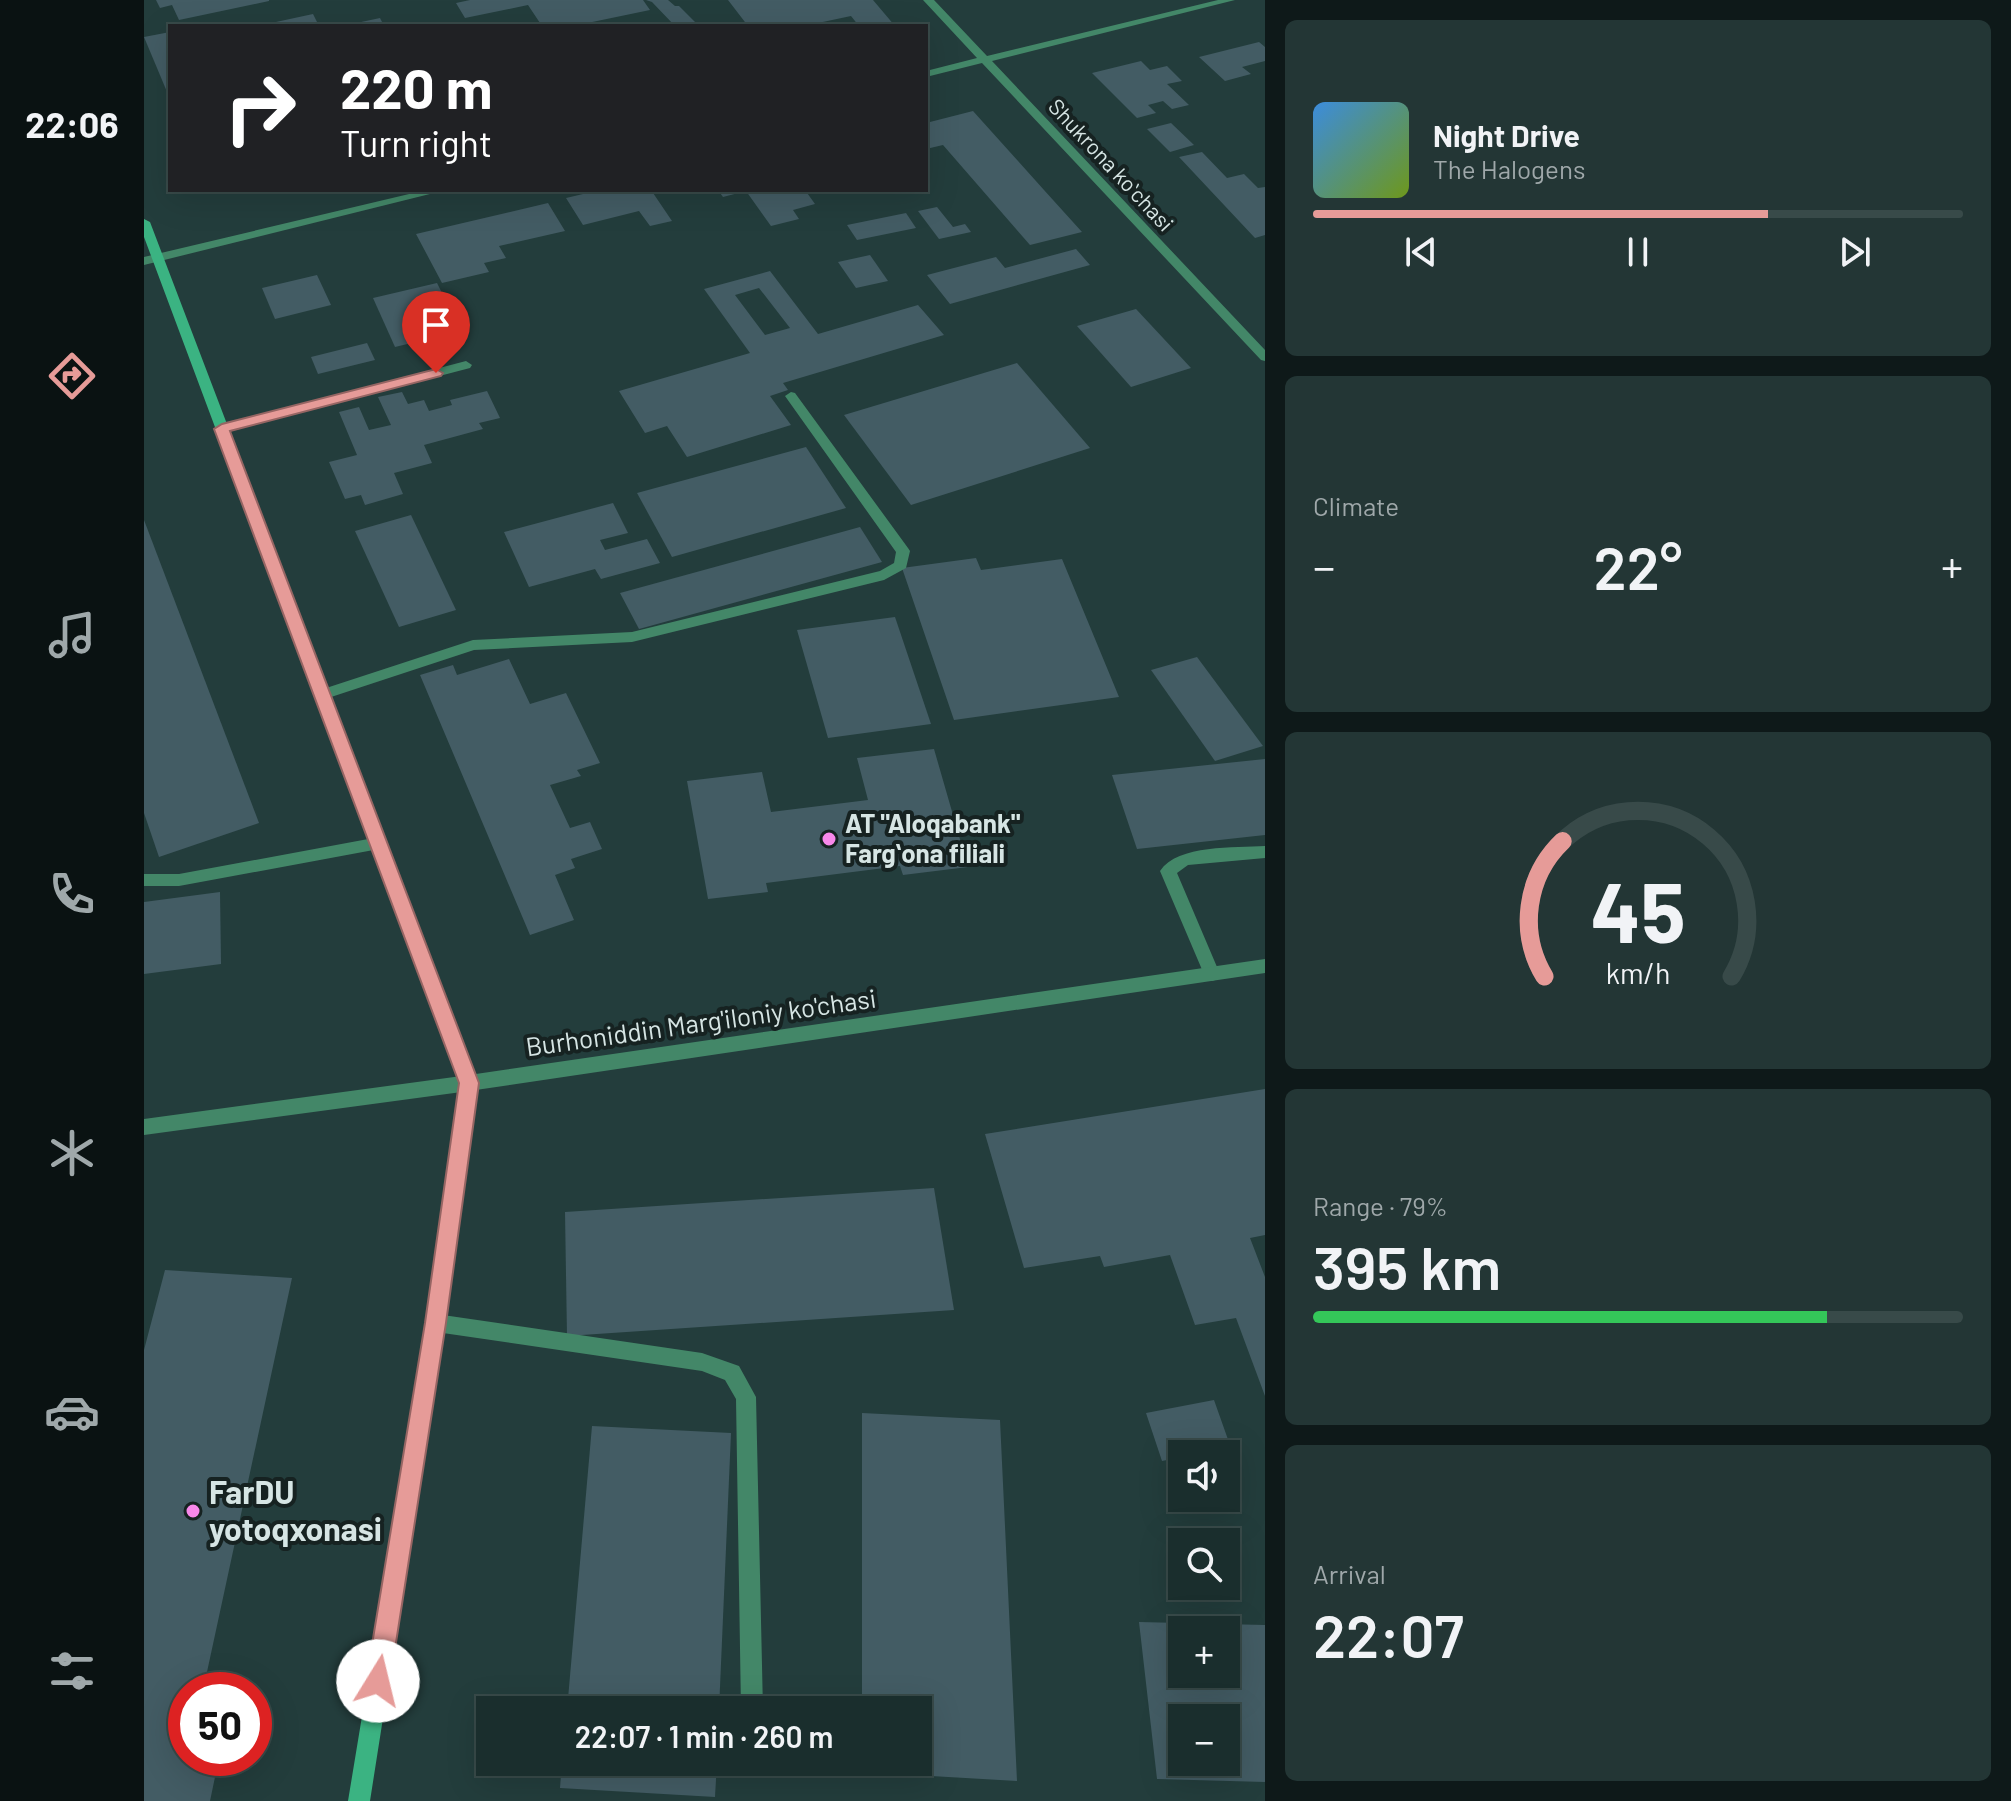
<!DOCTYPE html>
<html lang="en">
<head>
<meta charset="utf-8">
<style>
	body { margin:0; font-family:Barlow,sans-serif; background:#233635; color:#f1f3f6; height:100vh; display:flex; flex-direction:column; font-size:30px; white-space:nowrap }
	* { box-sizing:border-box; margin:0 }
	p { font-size:26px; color:#9fa8aa }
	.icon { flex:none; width:44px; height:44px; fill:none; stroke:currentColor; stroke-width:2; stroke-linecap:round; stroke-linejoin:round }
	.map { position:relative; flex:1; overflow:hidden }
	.sheet { display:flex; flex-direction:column; gap:20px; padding:20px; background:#0e1919; width:746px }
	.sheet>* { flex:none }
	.top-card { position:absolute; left:24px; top:24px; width:760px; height:168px; border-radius:0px; box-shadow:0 8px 32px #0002,0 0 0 2px #384a49; background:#202124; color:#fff; overflow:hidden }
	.controls { position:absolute; left:1024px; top:1440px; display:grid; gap:16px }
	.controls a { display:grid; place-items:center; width:72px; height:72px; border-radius:0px; background:#1a2e2d; box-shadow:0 8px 32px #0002,0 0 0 2px #384a49; font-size:40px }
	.speed { position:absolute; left:24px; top:1672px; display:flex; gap:16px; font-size:40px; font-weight:700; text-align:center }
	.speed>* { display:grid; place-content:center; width:104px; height:104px; border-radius:50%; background:#1a2e2d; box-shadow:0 8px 32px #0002,0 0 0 2px #384a49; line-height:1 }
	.speed .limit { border:12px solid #d22; background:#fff; color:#111 }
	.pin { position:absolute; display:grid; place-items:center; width:68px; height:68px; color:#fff; margin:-82px -34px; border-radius:50% 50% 50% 0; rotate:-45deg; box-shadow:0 0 8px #0007 }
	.pin .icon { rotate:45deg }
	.me { position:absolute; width:88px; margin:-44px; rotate:9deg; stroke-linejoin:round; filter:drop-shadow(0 0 6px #0008) }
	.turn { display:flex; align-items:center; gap:28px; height:168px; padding:0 40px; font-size:36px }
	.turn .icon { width:104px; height:104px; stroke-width:2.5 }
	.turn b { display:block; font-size:56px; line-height:68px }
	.big { font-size:60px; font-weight:600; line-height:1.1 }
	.sheet .card { flex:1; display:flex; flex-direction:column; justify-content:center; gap:12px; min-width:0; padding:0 28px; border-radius:12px; background:#233635 }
	.sheet .dial { align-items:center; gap:0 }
	.dial svg { height:208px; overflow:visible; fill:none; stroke:#384a49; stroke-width:7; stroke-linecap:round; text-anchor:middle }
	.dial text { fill:#f1f3f6; stroke:none }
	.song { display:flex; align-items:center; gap:24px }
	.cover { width:96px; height:96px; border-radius:12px; background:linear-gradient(135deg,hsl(210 70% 55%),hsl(80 70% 35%)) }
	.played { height:8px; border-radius:4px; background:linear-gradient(90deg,#e69b98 70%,#384a49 70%) }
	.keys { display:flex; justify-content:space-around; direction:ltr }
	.heat { display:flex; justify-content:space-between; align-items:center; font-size:44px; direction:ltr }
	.charge { height:12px; border-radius:6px; background:linear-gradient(90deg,#34c759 79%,#384a49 0) }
	.trip { position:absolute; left:332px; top:1696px; width:456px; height:80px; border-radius:0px; background:#1a2e2d; box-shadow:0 8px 32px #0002,0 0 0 2px #384a49; font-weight:600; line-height:80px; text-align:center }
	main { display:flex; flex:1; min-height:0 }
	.tab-bar { display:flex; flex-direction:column; width:144px; justify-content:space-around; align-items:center; background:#0a1212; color:#9fa8aa }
	.tab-bar .icon { width:56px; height:56px }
	.tab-bar .selected { color:#e69b98 }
	.tab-bar b { font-size:36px; color:#f1f3f6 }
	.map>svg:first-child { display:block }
	.building { fill:#435c64; fill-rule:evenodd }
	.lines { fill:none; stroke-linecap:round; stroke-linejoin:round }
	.service { fill:#438768; fill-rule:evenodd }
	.minor { fill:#438768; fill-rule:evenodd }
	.tertiary { fill:#438768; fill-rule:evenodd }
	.secondary { fill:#3bb382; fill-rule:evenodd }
	.route { fill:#e69b98; stroke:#966563; stroke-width:2 }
	.poi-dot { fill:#f888ea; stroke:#162221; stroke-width:3 }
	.labels { text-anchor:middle; stroke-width:8; stroke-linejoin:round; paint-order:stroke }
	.far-street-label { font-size:22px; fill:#d6e5e4; stroke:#162221 }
	.poi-label { font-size:26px; font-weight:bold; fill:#d6e5e4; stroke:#162221; text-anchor:start }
	.street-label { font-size:26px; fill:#d6e5e4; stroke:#162221 }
	.near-poi-label { font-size:32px; font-weight:bold; fill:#d6e5e4; stroke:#162221; text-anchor:start }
</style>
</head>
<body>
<main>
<nav class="tab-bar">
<b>22:06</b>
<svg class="icon selected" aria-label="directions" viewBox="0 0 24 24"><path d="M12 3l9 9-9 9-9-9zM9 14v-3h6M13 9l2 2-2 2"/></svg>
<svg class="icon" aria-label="music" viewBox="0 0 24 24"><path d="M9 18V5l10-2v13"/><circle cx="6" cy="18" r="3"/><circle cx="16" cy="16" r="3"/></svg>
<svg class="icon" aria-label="phone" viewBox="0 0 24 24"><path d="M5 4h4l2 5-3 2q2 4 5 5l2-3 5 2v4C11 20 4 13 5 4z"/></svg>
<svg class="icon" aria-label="climate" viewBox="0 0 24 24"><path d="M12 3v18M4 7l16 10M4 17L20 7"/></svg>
<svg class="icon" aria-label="car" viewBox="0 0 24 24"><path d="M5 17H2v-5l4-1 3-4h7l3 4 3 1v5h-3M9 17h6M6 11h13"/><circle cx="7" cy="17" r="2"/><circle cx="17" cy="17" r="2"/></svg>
<svg class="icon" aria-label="filters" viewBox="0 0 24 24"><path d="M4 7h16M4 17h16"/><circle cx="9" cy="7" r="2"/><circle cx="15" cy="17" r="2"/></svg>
</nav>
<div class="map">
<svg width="1121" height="1801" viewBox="0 0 1121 1801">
	<rect width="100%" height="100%" fill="#233d3c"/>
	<!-- building -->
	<g class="building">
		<path d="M12,0h113v1l-90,19 -7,-15 -12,3z"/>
		<path d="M326,0h173l7,10 -77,16h-31l-14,-21 -63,13 -9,-15z"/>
		<path d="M502,0h22l7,6h4l20,20h-24l-23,-24z"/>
		<path d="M584,0h145l22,26h-36l-8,-10 -33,7 3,3h-73z"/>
		<path d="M169,14l6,12h-56l-1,-1z"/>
		<path d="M236,18l4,8h-37v-1z"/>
		<path d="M26,32v67l-26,-62z"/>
		<path d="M1115,42l6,5v14l-23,6 9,7 -26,7 -26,-24z"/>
		<path d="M997,61l9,9 17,-4 15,15 -15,3 22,21 -17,4 -9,-8 -15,4 8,8 -19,5 -45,-45z"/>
		<path d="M829,111l71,79 38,42 -52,13 -87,-100 -17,4v-26z"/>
		<path d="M1027,123l23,22 -24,7 -23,-23z"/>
		<path d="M1058,152l25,26 17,-4 14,14 7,-1v48l-10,3 -76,-81z"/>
		<path d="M456,190h51l21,31 -22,5 -11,-15 -56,14 -17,-27z"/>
		<path d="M574,190h87l10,14 -22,6 6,9 -28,7 -25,-35 -23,6z"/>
		<path d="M404,203l17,28 -66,15 7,12 -22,5 5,9 -47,11 -26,-49z"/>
		<path d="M793,207l16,20 12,-3 6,8 -32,7 -21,-28z"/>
		<path d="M762,213l10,15 -59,12 -10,-15z"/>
		<path d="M932,249l14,16 -140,39 -23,-29 69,-18 9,11z"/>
		<path d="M726,255l18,26 -32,7 -18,-26z"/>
		<path d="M626,271l48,63 100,-29 26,30 -161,48 5,7 -18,6 21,29 -104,32 -20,-31 -22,7 -26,-42 131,-38 -46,-64zM615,288l31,40 -25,7 -30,-40z"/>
		<path d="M173,275l14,30 -56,14 -13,-31z"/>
		<path d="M293,283l24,48 -66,16 -22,-49z"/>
		<path d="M992,309l55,59 -60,19 -54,-61z"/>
		<path d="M223,343l8,17 -57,14 -7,-17z"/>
		<path d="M873,363l73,85 -179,57 -67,-90z"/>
		<path d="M343,391l13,27 -21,5 4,6 -59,16 8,18 -38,10 9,21 -38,11 -4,-10 -16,4 -16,-37 28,-7 -18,-43 20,-5 10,23 22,-5 -13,-28 24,-5 6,12 16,-4 5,11 23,-6 -2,-5z"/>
		<path d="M662,447l40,61 -174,49 -35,-64z"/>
		<path d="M469,503l15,30 -28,7 5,10 42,-11 13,24 -59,16 -6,-10 -66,18 -25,-55z"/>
		<path d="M267,515l45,95 -57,17 -44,-96z"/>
		<path d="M0,520l115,303 -100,34 -15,-44z"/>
		<path d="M716,527l22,35 -243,67 -19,-36z"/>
		<path d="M832,558l5,12 81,-11 57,138 -165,23 -52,-152z"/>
		<path d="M751,617l36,107 -103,14 -31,-108z"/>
		<path d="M1053,657l66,89 -48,15 -64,-91z"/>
		<path d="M365,659l21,45 36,-11 34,70 -23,7 4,6 -31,9 20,43 20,-6 12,27 -31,10 4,9 -20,7 19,45 -44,15 -110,-260 33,-10 4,10z"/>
		<path d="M790,749l34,118 -65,8 -3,-9 -134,17 2,9 -60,7 -21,-118 75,-9 9,40 97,-12 -11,-42z"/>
		<path d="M1121,759v76l-128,14 -25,-74z"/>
		<path d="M76,892l1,72 -77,10v-72z"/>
		<path d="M1121,1089v146l-15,3 15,39v119l-29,-78 -41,7 -25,-70 -66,12 -4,-11 -76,12 -39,-134z"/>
		<path d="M790,1188l20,122 -387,26 -2,-124z"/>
		<path d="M21,1270l127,8 -85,394 30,1 -3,17h-48v68h33l-9,43h-66v-451z"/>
		<path d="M1070,1400l17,48 -49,6v3l-20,4 -16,-48z"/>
		<path d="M718,1413l138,7 17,361 -155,-9v-10h56v-52h-56z"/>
		<path d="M448,1426l139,7 -12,277h-152z"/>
		<path d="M995,1622l126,3v157l-108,-3zM1038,1630h44v44h-44zM1038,1718h44v44h-44z"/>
		<path d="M418,1762h155l-2,35 -155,-9z"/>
	</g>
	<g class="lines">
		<!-- service -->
		<g class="service">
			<path d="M322,361l6,4 -2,3 -248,65 -6,-4 6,-4z"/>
			<path d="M647,392l4,1 113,155 2,3 -4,17 -22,12 -252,62 -158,8 -152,50 -5,-1 -2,-4 2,-4 156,-51 159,-8 248,-61 14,-8 2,-11 -111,-156z"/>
			<path d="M235,837l6,2 2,4 -2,4 -6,2 -200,37h-35v-12h35z"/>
			<path d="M1121,846v12l-77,7 -11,8 43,101 -2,5 -6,2 -6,-2 -46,-108c18,-27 75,-23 105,-25z"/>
		</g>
		<!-- minor -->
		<g class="minor">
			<path d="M779,0h11l53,56 231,-56h17l-243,61 273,289v11l-4,-1 -279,-297 -56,14v-6l51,-13z"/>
			<path d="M282,190h20l-302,75v-8z"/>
			<path d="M292,1314l266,39 37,13 17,31 7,313h-22l-5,-311 -11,-19 -23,-9 -266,-39 -7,-3 -2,-6 2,-6z"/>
		</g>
		<!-- tertiary -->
		<path class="tertiary" d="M1121,959v14l-796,118 -325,44v-16l325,-44z"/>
		<!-- secondary -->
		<path class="secondary" d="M0,219l6,3 328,861 -33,240 -75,478h-22l79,-478 33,-240 -316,-846z"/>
	</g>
	<!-- route -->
	<path class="route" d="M292,369l7,4 -2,3 -211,55 249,652 -33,240 -56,358 -4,9 -8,3 -9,-3 -3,-9 59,-358 34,-240 -245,-654 8,-5z"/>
	<!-- markers -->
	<g class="poi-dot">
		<circle cx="685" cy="839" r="8"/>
		<circle cx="49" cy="1511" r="8"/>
	</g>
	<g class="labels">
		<!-- far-street labels -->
		<g class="far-street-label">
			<text transform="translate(967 165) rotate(47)" y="8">Shukrona koʻchasi</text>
		</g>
		<!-- poi labels -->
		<g class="poi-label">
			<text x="701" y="833">AT "Aloqabank"<tspan x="701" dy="30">Fargʻona filiali</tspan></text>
		</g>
		<!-- street labels -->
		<g class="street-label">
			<text transform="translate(557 1023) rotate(-8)" y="9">Burhoniddin Marg'iloniy ko'chasi</text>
		</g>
		<!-- near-poi labels -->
		<g class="near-poi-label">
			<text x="65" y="1504">FarDU<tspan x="65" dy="37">yotoqxonasi</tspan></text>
		</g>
	</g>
</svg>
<div class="controls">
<a><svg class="icon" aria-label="sound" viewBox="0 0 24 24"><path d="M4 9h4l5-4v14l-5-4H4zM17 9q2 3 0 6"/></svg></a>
<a><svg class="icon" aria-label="search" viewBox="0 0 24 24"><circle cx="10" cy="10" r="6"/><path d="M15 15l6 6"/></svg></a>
<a>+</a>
<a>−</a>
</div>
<div class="speed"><div class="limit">50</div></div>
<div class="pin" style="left:292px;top:373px;background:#d93025"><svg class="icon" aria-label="arrive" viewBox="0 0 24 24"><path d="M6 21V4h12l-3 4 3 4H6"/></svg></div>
<svg class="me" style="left:234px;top:1681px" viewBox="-20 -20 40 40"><circle r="19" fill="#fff"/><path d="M0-13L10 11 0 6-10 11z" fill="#e69b98"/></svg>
<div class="trip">22:07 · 1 min · 260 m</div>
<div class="top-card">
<div class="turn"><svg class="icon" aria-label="right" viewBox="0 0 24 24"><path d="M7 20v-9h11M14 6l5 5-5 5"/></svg><div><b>220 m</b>Turn right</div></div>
</div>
</div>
<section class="sheet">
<div class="card">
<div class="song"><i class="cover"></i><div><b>Night Drive</b><p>The Halogens</p></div></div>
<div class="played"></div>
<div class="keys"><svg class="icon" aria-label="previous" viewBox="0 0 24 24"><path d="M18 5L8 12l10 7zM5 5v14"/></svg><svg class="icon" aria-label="pause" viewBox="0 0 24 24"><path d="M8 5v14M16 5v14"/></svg><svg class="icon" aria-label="next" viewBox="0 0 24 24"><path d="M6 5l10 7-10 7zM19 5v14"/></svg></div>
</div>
<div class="card"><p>Climate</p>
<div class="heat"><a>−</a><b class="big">22°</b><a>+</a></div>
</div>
<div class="card dial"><svg viewBox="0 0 100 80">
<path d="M14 69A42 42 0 1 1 86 69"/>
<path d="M14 69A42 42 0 0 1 21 17" stroke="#e69b98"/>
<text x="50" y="56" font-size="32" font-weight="700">45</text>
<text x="50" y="72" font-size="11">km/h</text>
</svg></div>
<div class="card"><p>Range · 79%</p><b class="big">395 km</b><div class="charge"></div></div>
<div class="card"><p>Arrival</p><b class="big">22:07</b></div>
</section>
</main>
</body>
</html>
